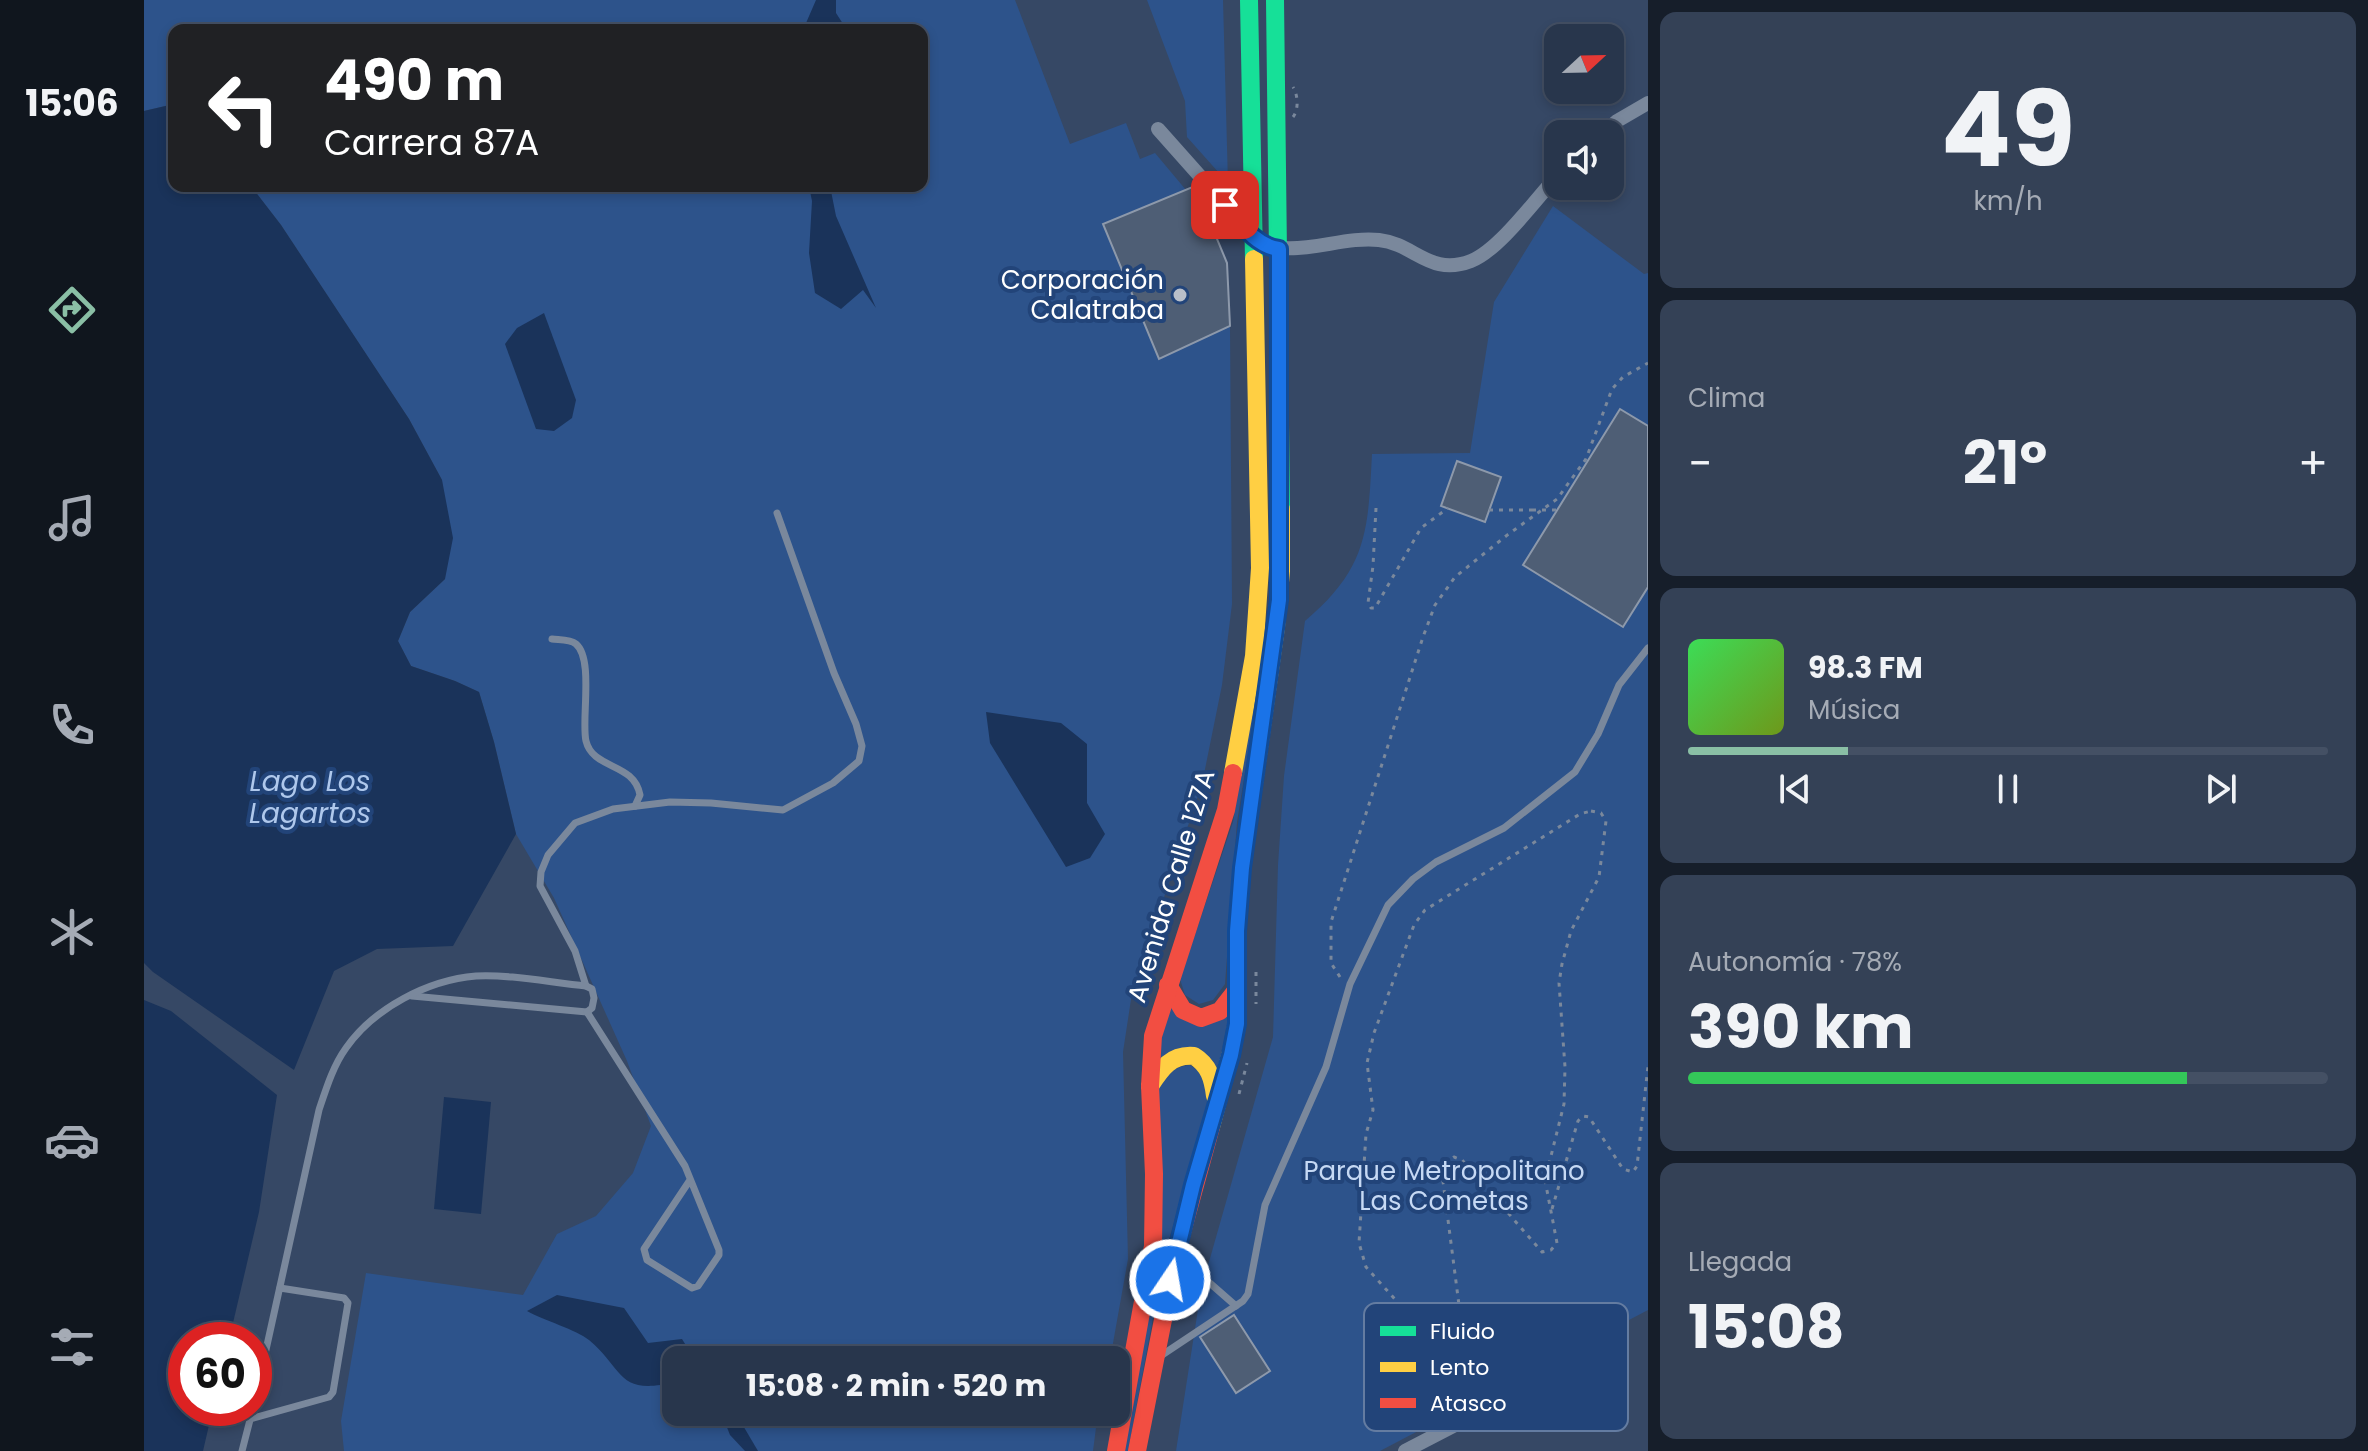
<!DOCTYPE html>
<html lang="es">
<head>
<meta charset="utf-8">
<style>
	body { margin:0; font-family:Poppins,sans-serif; background:#344156; color:#f1f3f6; height:100vh; display:flex; flex-direction:column; font-size:30px; white-space:nowrap }
	* { box-sizing:border-box; margin:0 }
	p { font-size:26px; color:#a5abb5 }
	.icon { flex:none; width:44px; height:44px; fill:none; stroke:currentColor; stroke-width:2; stroke-linecap:round; stroke-linejoin:round }
	.map { position:relative; flex:1; overflow:hidden }
	.drawer { display:flex; flex-direction:column; gap:12px; padding:12px; background:#161e2a; width:720px }
	.drawer>* { flex:none }
	.guide { position:absolute; left:24px; top:24px; width:760px; height:168px; border-radius:16px; box-shadow:0 4px 12px #0003,0 0 0 2px #445064; background:#202124; color:#fff; overflow:hidden }
	.needle { width:52px; rotate:68deg }
	.buttons { position:absolute; left:1400px; top:24px; display:grid; gap:16px }
	.buttons a { display:grid; place-items:center; width:80px; height:80px; border-radius:16px; background:#28364c; box-shadow:0 4px 12px #0003,0 0 0 2px #445064; font-size:40px }
	.speed { position:absolute; left:24px; top:1322px; display:flex; gap:16px; font-size:40px; font-weight:700; text-align:center }
	.speed>* { display:grid; place-content:center; width:104px; height:104px; border-radius:50%; background:#28364c; box-shadow:0 4px 12px #0003,0 0 0 2px #445064; line-height:1 }
	.speed .limit { border:12px solid #d22; background:#fff; color:#111 }
	.pin { position:absolute; display:grid; place-items:center; width:68px; height:68px; color:#fff; margin:-34px; border-radius:16px; box-shadow:0 4px 12px #0006 }
	.me { position:absolute; width:88px; margin:-44px; rotate:12deg; stroke-linejoin:round; filter:drop-shadow(0 0 6px #0008) }
	.turn { display:flex; align-items:center; gap:28px; height:168px; padding:0 24px; font-size:36px }
	.turn .icon { width:104px; height:104px; stroke-width:2.5 }
	.turn b { display:block; font-size:56px; line-height:68px }
	.big { font-size:60px; font-weight:700; line-height:1.1 }
	.drawer .card { flex:1; display:flex; flex-direction:column; justify-content:center; gap:12px; min-width:0; padding:0 28px; border-radius:16px; background:#344156 }
	.drawer .dial { align-items:center; gap:0 }
	.dial b { font-size:104px; line-height:1 }
	.song { display:flex; align-items:center; gap:24px }
	.cover { width:96px; height:96px; border-radius:12px; background:linear-gradient(135deg,hsl(130 70% 55%),hsl(80 70% 35%)) }
	.played { height:8px; border-radius:4px; background:linear-gradient(90deg,#8abfa5 25%,#445064 25%) }
	.keys { display:flex; justify-content:space-around; direction:ltr }
	.heat { display:flex; justify-content:space-between; align-items:center; font-size:44px; direction:ltr }
	.charge { height:12px; border-radius:6px; background:linear-gradient(90deg,#34c759 78%,#445064 0) }
	.trip { position:absolute; left:518px; top:1346px; width:468px; height:80px; border-radius:16px; background:#28364c; box-shadow:0 4px 12px #0003,0 0 0 2px #445064; font-weight:700; line-height:80px; text-align:center }
	main { display:flex; flex:1; min-height:0 }
	.dock { display:flex; flex-direction:column; width:144px; justify-content:space-around; align-items:center; background:#10161e; color:#a5abb5 }
	.dock .icon { width:56px; height:56px }
	.dock .on { color:#8abfa5 }
	.dock b { font-size:36px; color:#f1f3f6 }
	.map>svg:first-child { display:block }
	.green { fill:#2d538b }
	.water { fill:#1a335a }
	.building { fill:#4e5e75; stroke:#8d99ab; stroke-width:2 }
	.lines { fill:none; stroke-linecap:round; stroke-linejoin:round }
	.path { stroke:#7a889c; stroke-width:3; stroke-dasharray:4 6; stroke-linecap:butt }
	.lane { stroke:#7a889c; stroke-width:7 }
	.street { stroke:#7a889c; stroke-width:14 }
	.fast { stroke:#16e098; stroke-width:18 }
	.slow { stroke:#ffcf43; stroke-width:18 }
	.jam { stroke:#f24e42; stroke-width:18 }
	.path-bridge { stroke:#7a889c; stroke-width:3; stroke-dasharray:4 6; stroke-linecap:butt }
	.route-casing { stroke:#114b97; stroke-width:20 }
	.route { stroke:#1a73e8; stroke-width:14 }
	.poi-dot { fill:#b9bfc9; stroke:#224479; stroke-width:3 }
	.labels { text-anchor:middle; stroke-width:8; stroke-linejoin:round; paint-order:stroke }
	.poi-label { font-size:26px; fill:#fff; stroke:#224479; text-anchor:end }
	.street-label { font-size:26px; fill:#fff; stroke:#224479 }
	.park-label { font-size:26px; fill:#c6d9f4; stroke:#224479 }
	.water-label { font-size:28px; font-style:italic; fill:#afc8ec; stroke:#224479 }
	.key { fill:#224479; stroke:#647ca1; stroke-width:2 }
	.key-label { font-size:22px; fill:#fff }
</style>
</head>
<body>
<main>
<nav class="dock">
<b>15:06</b>
<svg class="icon on" aria-label="directions" viewBox="0 0 24 24"><path d="M12 3l9 9-9 9-9-9zM9 14v-3h6M13 9l2 2-2 2"/></svg>
<svg class="icon" aria-label="music" viewBox="0 0 24 24"><path d="M9 18V5l10-2v13"/><circle cx="6" cy="18" r="3"/><circle cx="16" cy="16" r="3"/></svg>
<svg class="icon" aria-label="phone" viewBox="0 0 24 24"><path d="M5 4h4l2 5-3 2q2 4 5 5l2-3 5 2v4C11 20 4 13 5 4z"/></svg>
<svg class="icon" aria-label="climate" viewBox="0 0 24 24"><path d="M12 3v18M4 7l16 10M4 17L20 7"/></svg>
<svg class="icon" aria-label="car" viewBox="0 0 24 24"><path d="M5 17H2v-5l4-1 3-4h7l3 4 3 1v5h-3M9 17h6M6 11h13"/><circle cx="7" cy="17" r="2"/><circle cx="17" cy="17" r="2"/></svg>
<svg class="icon" aria-label="filters" viewBox="0 0 24 24"><path d="M4 7h16M4 17h16"/><circle cx="9" cy="7" r="2"/><circle cx="15" cy="17" r="2"/></svg>
</nav>
<div class="map">
<svg width="1504" height="1451" viewBox="0 0 1504 1451">
	<rect width="100%" height="100%" fill="#364865"/>
	<!-- green -->
	<g class="green">
		<path d="M0,0h871l55,144 56,-21 14,36 15,-6 31,37 -27,168 71,-32 2,278 -10,81 -20,99 -70,209 -9,59 5,207 -18,101h-434v52h422l-5,39h-749l-3,-30 25,-148 157,22 34,-61 39,-18 37,-43 18,-47 -24,-65 -73,-163 -38,-64 -22,-92 -15,-50 -24,-11 -44,-15 -13,-25 12,-29 35,-33 -3,-99 -33,-61 -128,-194 -30,-39h671v-156h-748v74l-30,7z"/>
		<path d="M1003,0h76l5,183 -41,-46 -2,-36z"/>
		<path d="M1409,206l91,68 4,-1v1037l-268,141h-204l25,-161 72,-253 5,-172 6,-89 21,-155c63,-53 63,-91 67,-167l98,-1 24,-151z"/>
		<path d="M1127,598l-5,44 -29,180 -12,162 -12,16 -14,4 -14,-9 -5,-16 53,-157z"/>
		<path d="M1025,1004l60,11 -11,55 -5,-8h-56z"/>
		<path d="M1046,1065l16,11 3,23 -44,155 -37,197h-4l35,-362c6,-14 15,-23 31,-24z"/>
	</g>
	<!-- water -->
	<g class="water">
		<path d="M672,0h20v13l11,17h-44z"/>
		<path d="M30,104v82h77l30,39 128,194 33,61 11,58 -8,41 -35,33 -12,29 13,25 44,15 24,11 15,50 22,92 -63,112 -76,3 -43,22 -40,99 -141,-98 -9,-9v-852z"/>
		<path d="M665,186h21l6,30 40,92 -13,-18 -22,19 -26,-16 -6,-40 3,-52z"/>
		<path d="M400,313l32,87 -4,18 -18,13 -18,-2 -31,-85 12,-16z"/>
		<path d="M842,712l75,11 26,21v59l18,31 -15,24 -24,9 -76,-124z"/>
		<path d="M0,1000l27,11 106,84 -18,117 -30,128h-43v68h27l-10,43h-59z"/>
		<path d="M300,1097l47,5 -10,112 -47,-5z"/>
		<path d="M413,1295l67,13 24,35 34,-4 13,21h-19v22c-60,14 -51,-12 -87,-42 -12,-10 -46,-20 -62,-29z"/>
		<path d="M577,1412h14l23,39h-13l-15,-16z"/>
	</g>
	<!-- building -->
	<g class="building">
		<path d="M1051,186l10,24 -3,9 8,3 17,41 3,63 -71,33 -56,-135z"/>
		<path d="M1476,409l28,17v161l-25,40 -100,-62z"/>
		<path d="M1313,461l44,16 -16,45 -44,-16z"/>
		<path d="M1090,1315l36,56 -34,22 -36,-56z"/>
	</g>
	<g class="lines">
		<!-- path -->
		<g class="path">
			<path d="M1149,117c6,-8 5,-22 0,-30"/>
			<path d="M1232,508l-3,58 -5,37 3,5h4l46,-80 27,-20"/>
			<path d="M1345,510h43"/>
			<path d="M1408,510h7"/>
			<path d="M1447,811l10,2 5,8 -7,56 -28,54 -9,33 -3,19 6,84 -1,37 -19,76 12,63 -6,7 -9,2 -80,-92 -8,-3 -6,4 -5,20 20,155 -6,8 -12,3 -18,-12 -61,-68 -7,-24 7,-109 7,-24 -6,-47 7,-30 40,-108 11,-15 155,-96z"/>
			<path d="M1112,972v32"/>
			<path d="M1196,977l-9,-14v-41l92,-285 12,-32 20,-28 51,-41 51,-37 29,-40 26,-70 11,-12 25,-14"/>
			<path d="M1095,1094l8,-31"/>
			<path d="M1408,1209l26,-88 5,-5 6,1 34,52 10,3 4,-6 11,-100"/>
		</g>
		<!-- lane -->
		<g class="lane">
			<path d="M1064,216l17,-11"/>
			<path d="M408,639c7,1 18,0 24,5 18,15 5,77 10,97 7,29 48,21 54,54l-5,11"/>
			<path d="M442,986l-11,-35 -35,-65 1,-14 7,-17 27,-32 38,-14 57,-7 41,1 72,7 50,-27 26,-22 3,-15 -6,-22 -22,-51 -57,-160"/>
			<path d="M268,996l175,16"/>
			<path d="M443,1012l98,154 34,84v5l-21,31 -6,2 -45,-28 -3,-11 46,-69"/>
			<path d="M1037,1252l23,26 32,28"/>
			<path d="M1015,1357l84,-56 5,-7 17,-89 61,-138 24,-83 38,-79 25,-26 23,-17 68,-34 71,-56 23,-38 21,-49 29,-37"/>
			<path d="M110,1404l65,-294c7,-21 14,-44 27,-62 28,-40 82,-68 130,-72 33,-2 77,7 110,10l6,3 2,9 -2,10 -5,4"/>
			<path d="M106,1419l79,-22 4,-5 15,-89 -4,-5 -64,-10"/>
			<path d="M98,1451l11,-43"/>
		</g>
		<!-- street -->
		<g class="street">
			<path d="M1014,129l96,108c32,26 85,-2 125,3 36,4 51,37 92,21 28,-11 65,-62 87,-86"/>
			<path d="M1458,134l15,-13 31,-18"/>
			<path d="M1261,1451l79,-41"/>
		</g>
		<!-- fast -->
		<g class="fast">
			<path d="M1105,0l5,259"/>
			<path d="M1131,0l6,509"/>
		</g>
		<!-- slow -->
		<g class="slow">
			<path d="M1089,773l21,-117 6,-88 -6,-309"/>
			<path d="M1006,1086c11,-17 21,-32 44,-30 15,9 19,23 21,40"/>
			<path d="M1067,1127l23,-86 4,-29 -1,-81 5,-63 34,-241 5,-56v-62"/>
		</g>
		<!-- jam -->
		<g class="jam">
			<path d="M1024,985l15,25 18,8 19,-7 18,-23"/>
			<path d="M972,1451l37,-205 1,-72 -4,-88 3,-50 73,-226 7,-37"/>
			<path d="M993,1451l39,-197 35,-127"/>
		</g>
		<!-- path-bridge -->
		<path class="path-bridge" d="M1388,510h20"/>
	</g>
	<g class="lines">
		<!-- route casing -->
		<g class="route-casing">
			<path id="route" d="M1026,1280l23,-95 38,-130 6,-31v-93l5,-63 37,-268v-351c-24,-3 -39,-27 -54,-44"/>
		</g>
		<!-- route -->
		<use href="#route" class="route"/>
	</g>
	<!-- markers -->
	<circle class="poi-dot" cx="1036" cy="295" r="8"/>
	<g class="labels">
		<!-- poi labels -->
		<g class="poi-label">
			<text x="1020" y="289">Corporación<tspan x="1020" dy="30">Calatraba</tspan></text>
		</g>
		<!-- street labels -->
		<g class="street-label">
			<text transform="translate(1027 886) rotate(-73)" y="9">Avenida Calle 127A</text>
		</g>
		<!-- park labels -->
		<g class="park-label">
			<text x="1300" y="1180">Parque Metropolitano<tspan x="1300" dy="30">Las Cometas</tspan></text>
		</g>
		<!-- water labels -->
		<g class="water-label">
			<text x="166" y="791">Lago Los<tspan x="166" dy="32">Lagartos</tspan></text>
		</g>
	</g>
	<!-- legend -->
	<rect x="1220" y="1303" width="264" height="128" rx="12" class="key"/>
	<rect x="1236" y="1326" width="36" height="10" fill="#16e098"/>
	<rect x="1236" y="1362" width="36" height="10" fill="#ffcf43"/>
	<rect x="1236" y="1398" width="36" height="10" fill="#f24e42"/>
	<g class="key-label">
		<text x="1286" y="1339">Fluido</text>
		<text x="1286" y="1375">Lento</text>
		<text x="1286" y="1411">Atasco</text>
	</g>
</svg>
<div class="buttons">
<a><svg class="needle" viewBox="-14 -14 28 28"><path d="M0-13l5 13h-10z" fill="#e53935"/><path d="M0 13l5-13h-10z" fill="#a5abb5"/></svg></a>
<a><svg class="icon" aria-label="sound" viewBox="0 0 24 24"><path d="M4 9h4l5-4v14l-5-4H4zM17 9q2 3 0 6"/></svg></a>
</div>
<div class="speed"><div class="limit">60</div></div>
<div class="pin" style="left:1081px;top:205px;background:#d93025"><svg class="icon" aria-label="arrive" viewBox="0 0 24 24"><path d="M6 21V4h12l-3 4 3 4H6"/></svg></div>
<svg class="me" style="left:1026px;top:1280px" viewBox="-20 -20 40 40"><circle r="17" fill="#1a73e8" stroke="#fff" stroke-width="3"/><path d="M0-11L8 9 0 5-8 9z" fill="#fff"/></svg>
<div class="trip">15:08 · 2 min · 520 m</div>
<div class="guide">
<div class="turn"><svg class="icon" aria-label="left" viewBox="0 0 24 24"><path d="M17 20v-9H6M10 6l-5 5 5 5"/></svg><div><b>490 m</b>Carrera 87A</div></div>
</div>
</div>
<section class="drawer">
<div class="card dial"><b>49</b><p>km/h</p></div>
<div class="card"><p>Clima</p>
<div class="heat"><a>−</a><b class="big">21°</b><a>+</a></div>
</div>
<div class="card">
<div class="song"><i class="cover"></i><div><b>98.3 FM</b><p>Música</p></div></div>
<div class="played"></div>
<div class="keys"><svg class="icon" aria-label="previous" viewBox="0 0 24 24"><path d="M18 5L8 12l10 7zM5 5v14"/></svg><svg class="icon" aria-label="pause" viewBox="0 0 24 24"><path d="M8 5v14M16 5v14"/></svg><svg class="icon" aria-label="next" viewBox="0 0 24 24"><path d="M6 5l10 7-10 7zM19 5v14"/></svg></div>
</div>
<div class="card"><p>Autonomía · 78%</p><b class="big">390 km</b><div class="charge"></div></div>
<div class="card"><p>Llegada</p><b class="big">15:08</b></div>
</section>
</main>
</body>
</html>
